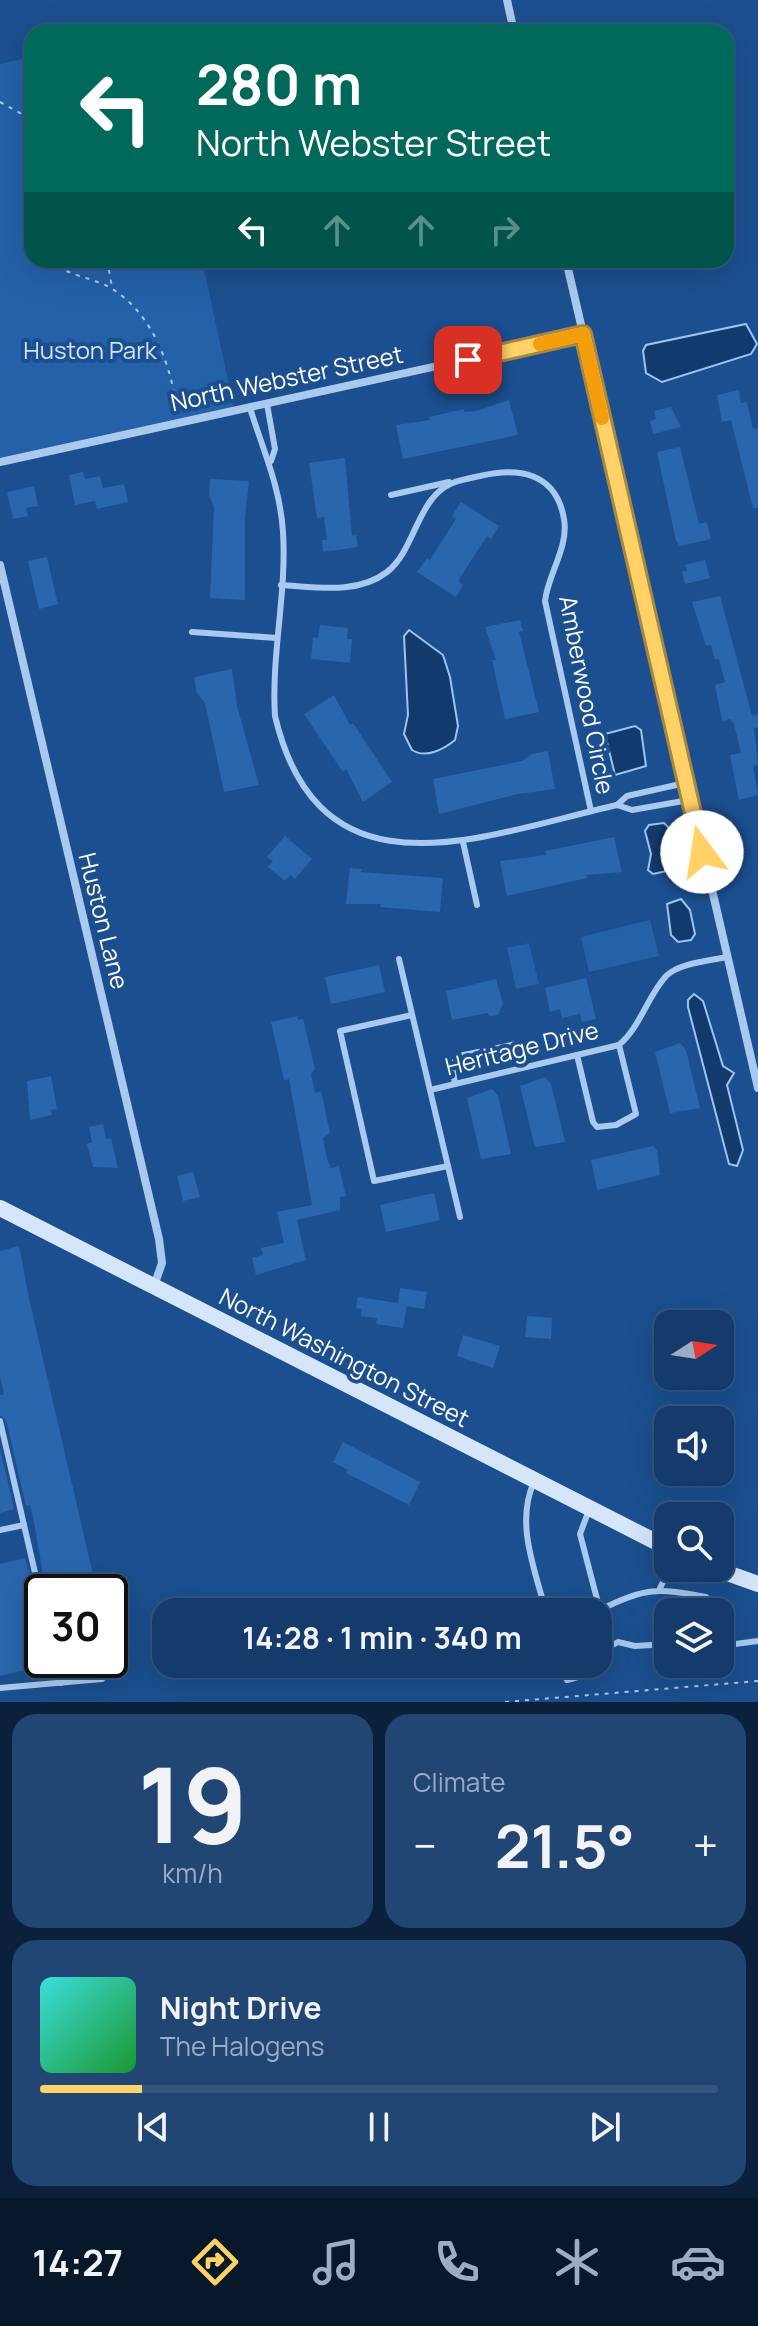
<!DOCTYPE html>
<html lang="en">
<head>
<meta charset="utf-8">
<style>
	body { margin:0; font-family:Manrope,sans-serif; background:#214673; color:#f1f3f6; height:100vh; display:flex; flex-direction:column; font-size:30px; white-space:nowrap }
	* { box-sizing:border-box; margin:0 }
	p { font-size:26px; color:#9dadc1 }
	.icon { flex:none; width:44px; height:44px; fill:none; stroke:currentColor; stroke-width:2; stroke-linecap:round; stroke-linejoin:round }
	.map { position:relative; height:1702px; overflow:hidden }
	.panel { display:flex; flex-direction:column; gap:12px; padding:12px; background:#0b203b; flex:1 }
	.panel>* { flex:none }
	.banner { position:absolute; left:24px; top:24px; width:710px; height:244px; border-radius:24px; box-shadow:0 8px 32px #0002,0 0 0 2px #33557e; background:#00695c; color:#fff; overflow:hidden }
	.needle { width:52px; rotate:78deg }
	.buttons { position:absolute; left:654px; top:1310px; display:grid; gap:16px }
	.buttons a { display:grid; place-items:center; width:80px; height:80px; border-radius:16px; background:#143b6b; box-shadow:0 8px 32px #0002,0 0 0 2px #33557e; font-size:40px }
	.speed { position:absolute; left:24px; top:1574px; display:flex; gap:16px; font-size:40px; font-weight:700; text-align:center }
	.speed>* { display:grid; place-content:center; width:104px; height:104px; border-radius:50%; background:#143b6b; box-shadow:0 8px 32px #0002,0 0 0 2px #33557e; line-height:1 }
	.speed .limit { border:4px solid #111; border-radius:12px; background:#fff; color:#111 }
	.pin { position:absolute; display:grid; place-items:center; width:68px; height:68px; color:#fff; margin:-34px; border-radius:16px; box-shadow:0 4px 12px #0006 }
	.me { position:absolute; width:88px; margin:-44px; rotate:346deg; stroke-linejoin:round; filter:drop-shadow(0 0 6px #0008) }
	.turn { display:flex; align-items:center; gap:28px; height:168px; padding:0 40px; font-size:36px }
	.turn .icon { width:104px; height:104px; stroke-width:2.5 }
	.turn b { display:block; font-size:56px; line-height:68px }
	.lanes { display:flex; align-items:center; height:76px; padding:0 40px; background:#0003; justify-content:center; gap:40px; direction:ltr }
	.lanes .off { opacity:.35 }
	.big { font-size:60px; font-weight:700; line-height:1.1 }
	.panel .widget { flex:1; display:flex; flex-direction:column; justify-content:center; gap:12px; min-width:0; padding:0 28px; border-radius:24px; background:#214673 }
	.panel .dial { align-items:center; gap:0 }
	.dial b { font-size:104px; line-height:1 }
	.song { display:flex; align-items:center; gap:24px }
	.cover { width:96px; height:96px; border-radius:12px; background:linear-gradient(135deg,hsl(180 70% 55%),hsl(130 70% 35%)) }
	.played { height:8px; border-radius:4px; background:linear-gradient(90deg,#ffd166 15%,#33557e 15%) }
	.keys { display:flex; justify-content:space-around; direction:ltr }
	.heat { display:flex; justify-content:space-between; align-items:center; font-size:44px; direction:ltr }
	.panel .tiles { flex:1; display:grid; gap:12px; grid-template-columns:1fr 1fr }
	.widget:last-child { grid-column:span 2 }
	.trip { position:absolute; left:152px; top:1598px; width:460px; height:80px; border-radius:24px; background:#143b6b; box-shadow:0 8px 32px #0002,0 0 0 2px #33557e; font-weight:700; line-height:80px; text-align:center }
	.menu { display:flex; height:128px; justify-content:space-around; align-items:center; background:#08182b; color:#9dadc1 }
	.menu .icon { width:56px; height:56px }
	.menu .on { color:#ffd166 }
	.menu b { font-size:36px; color:#f1f3f6 }
	.map>svg:first-child { display:block }
	.green { fill:#2461a8 }
	.water { fill:#123a6d; stroke:#9cc4f0; stroke-width:2 }
	.building { fill:#2a66ad }
	.lines { fill:none; stroke-linecap:round; stroke-linejoin:round }
	.path { stroke:#a9c9ee; stroke-width:2; stroke-dasharray:4 6; stroke-linecap:butt }
	.service { stroke:#a9c9ee; stroke-width:6 }
	.minor { stroke:#a9c9ee; stroke-width:8 }
	.secondary { stroke:#d6e6fa; stroke-width:16 }
	.route-casing { stroke:#a68842; stroke-width:20 }
	.route { stroke:#ffd166; stroke-width:14 }
	.slow { stroke:#f59e0b; stroke-width:14 }
	.labels { text-anchor:middle; stroke-width:8; stroke-linejoin:round; paint-order:stroke }
	.park-label { font-size:24px; fill:#cfe3fa; stroke:#1b4f8f }
	.street-label { font-size:24px; fill:#fff; stroke:#1b4f8f }
</style>
</head>
<body>
<div class="map">
<svg width="758" height="1702" viewBox="0 0 758 1702">
	<rect width="100%" height="100%" fill="#1b4f8f"/>
	<!-- green -->
	<g class="green">
		<path d="M32,57v203h170l33,152 -235,50v-398z"/>
		<path d="M650,920l9,36 -70,16 -8,-35z"/>
		<path d="M529,943l10,41 -23,5 -9,-41z"/>
	</g>
	<!-- water -->
	<g class="water">
		<path d="M746,324l11,20 -6,10 -89,28 -16,-9 -3,-22 3,-6z"/>
		<path d="M409,630l34,25 7,22 8,49 -3,14c-11,9 -29,19 -43,10l-8,-16 4,-19 -4,-79z"/>
		<path d="M635,726l6,4 5,36 -31,9 -10,-41z"/>
		<path d="M664,823l4,4 7,38 -4,5 -18,4 -5,-4 3,-16 -6,-23 4,-6z"/>
		<path d="M681,899l9,11 5,24 -4,6 -13,2 -7,-7 -4,-31z"/>
		<path d="M694,994l9,7 20,65 11,7 -7,12 16,65 -6,16 -8,-2 -41,-157v-7z"/>
	</g>
	<!-- building -->
	<g class="building">
		<path d="M739,390l2,13 6,-1 6,27 5,-1v80h-5l-22,-88 -9,2 -5,-27z"/>
		<path d="M509,400l9,35 -115,24 -7,-34 34,-5 -1,-3 35,-8v3l12,-1z"/>
		<path d="M671,407l10,20 -28,7 -3,-13 6,-2 -2,-8z"/>
		<path d="M680,447l19,77 8,-2 4,17 -31,7 -4,-5 -19,-89z"/>
		<path d="M345,458l7,78 4,-1 2,12 -35,5 -1,-12h5l-3,-23 -7,1 -8,-55z"/>
		<path d="M83,472l2,7 15,-3 3,12 21,-4 4,18 -31,7 -2,-8 -20,4 -6,-30z"/>
		<path d="M210,479l39,2 -4,37v82l-35,-2 4,-91 -5,-12z"/>
		<path d="M34,486l4,20 -12,2 2,8 -15,3 -6,-27z"/>
		<path d="M461,502l38,24 -8,13 -4,-3 -29,45 5,4 -7,12 -39,-25 10,-14 3,2 26,-41 -4,-3z"/>
		<path d="M47,557l11,47 -19,5 -11,-48z"/>
		<path d="M705,560l5,18 -25,6 -3,-12 5,-2 -2,-5z"/>
		<path d="M720,596l32,120 6,-2v13l-4,1 4,37 -5,1 5,29 -19,5 -9,-45 11,-2 -7,-29 -4,-5 -8,2 -7,-36 10,-3 -6,-23 -4,1 -4,-15 -5,1 -14,-44z"/>
		<path d="M520,620l3,11 -4,1 20,80 -34,7 -13,-59h4l-11,-33z"/>
		<path d="M320,625l28,3 -1,11h5l-2,24 -39,-4 2,-22 5,1z"/>
		<path d="M232,669l5,37 22,79 -35,7 -19,-89 -8,-10 -3,-16z"/>
		<path d="M334,695l16,30 3,-2 39,59 -29,20 -17,-33 -3,3 -39,-58z"/>
		<path d="M548,751l7,38 -37,5 -79,20 -6,-35 89,-18 10,-7z"/>
		<path d="M285,836l27,23 -17,20 -5,-4 -5,6 -17,-14 5,-6 -6,-4z"/>
		<path d="M614,837l8,35 -36,3 1,3 -80,18 -7,-35 46,-6 -1,-4z"/>
		<path d="M350,868l12,1 -1,3 82,6 -3,34 -60,-5 1,-3h-35z"/>
		<path d="M379,965l6,27 -54,12 -6,-27z"/>
		<path d="M586,978l10,41 -14,3 -2,-8 -18,4 -2,-9 -10,3 -5,-24z"/>
		<path d="M496,979l7,25 -5,11 -9,1 -1,-3 -36,7 -6,-29z"/>
		<path d="M298,1016v4l5,-1 12,50 -4,5 4,19 6,-2 9,42 -7,5 4,21 4,9 8,-2 7,30 -6,1v13l-43,10 9,40 -50,15 -4,-17 11,-3 -2,-7 23,-5 -7,-31 35,-7 -23,-126 -5,1 -13,-58z"/>
		<path d="M680,1043l6,7 14,58 -30,5 -15,-61z"/>
		<path d="M51,1076l6,33 -6,1 1,5 -22,5 -3,-39z"/>
		<path d="M545,1077l6,7 14,58 -30,5 -15,-61z"/>
		<path d="M492,1089l6,7 13,58 -30,5 -14,-61z"/>
		<path d="M103,1124l3,15 5,-1 7,30 -25,-1 -6,-23 5,-2 -3,-15z"/>
		<path d="M653,1146l4,4 3,25 -63,15 -6,-30z"/>
		<path d="M193,1172l7,25 -17,4 -6,-25z"/>
		<path d="M434,1193l6,27 -54,12 -6,-27z"/>
		<path d="M19,1246l11,57 67,289h-51l-13,-76 -3,-11 -4,1 -20,-86 -6,-5v-20l4,-1 -4,-17v-126z"/>
		<path d="M400,1288l27,4 -3,17 -17,-3 -4,22 -27,-4 1,-6 -16,-2 1,-7 -6,-1 2,-11 40,6z"/>
		<path d="M527,1316l25,2 -1,21 -26,-2z"/>
		<path d="M463,1335l37,11 -7,22 -36,-12z"/>
		<path d="M343,1442l77,40 -11,23 -63,-32 2,-3 -15,-8z"/>
		<path d="M0,1448l14,61 -14,4z"/>
		<path d="M25,1558l17,57v51l-42,10v-112z"/>
		<path d="M79,1660h38v4l-51,12 -3,-12z"/>
	</g>
	<g class="lines">
		<!-- path -->
		<g class="path">
			<path d="M0,102l20,11 12,15"/>
			<path d="M32,138l-3,13 3,39"/>
			<path d="M50,260c16,16 42,17 61,28 42,26 60,77 66,123"/>
			<path d="M107,260l5,27"/>
			<path d="M505,1702l253,-21"/>
		</g>
		<!-- service -->
		<g class="service">
			<path d="M267,404l8,45 -4,12"/>
			<path d="M250,408c13,42 30,78 33,124 4,61 -12,123 -8,184 45,190 209,119 342,89l15,5 57,-10"/>
			<path d="M391,495l58,-13"/>
			<path d="M281,585c35,2 76,10 106,-13 22,-17 28,-52 45,-73 13,-17 28,-19 48,-23 38,-9 76,-4 84,43 5,28 -16,55 -19,82l46,210"/>
			<path d="M192,632l85,6"/>
			<path d="M617,805l10,-9 58,-13"/>
			<path d="M463,842l14,63"/>
			<path d="M399,959l61,258"/>
			<path d="M412,1015l-72,16 34,150 74,-15"/>
			<path d="M577,1055l16,67 4,5 19,-2 20,-11 -17,-69"/>
			<path d="M455,1084l-3,-19 7,-9 57,-12 10,23"/>
			<path d="M430,1090l189,-45c22,-19 28,-48 47,-69 13,-13 43,-15 61,-19"/>
			<path d="M0,1421l42,182"/>
			<path d="M534,1482c-19,41 1,88 12,130"/>
			<path d="M589,1510l-9,24 29,111"/>
			<path d="M0,1530l24,-5"/>
			<path d="M660,1588l10,-20"/>
			<path d="M600,1610c45,-23 58,-22 106,-13"/>
			<path d="M720,1646l38,-5"/>
			<path d="M55,1660l6,23"/>
			<path d="M560,1664l7,16 25,-7 6,-9"/>
			<path d="M598,1664l4,-13 16,-9 17,4 33,-2"/>
			<path d="M0,1688l102,-9"/>
		</g>
		<!-- minor -->
		<g class="minor">
			<path d="M507,0l7,32"/>
			<path d="M566,260l192,828"/>
			<path d="M0,462l583,-128"/>
			<path d="M0,565l159,674 3,24 -8,23"/>
		</g>
		<!-- secondary -->
		<g class="secondary">
			<path d="M0,1208l668,340"/>
			<path d="M713,1568l45,16"/>
		</g>
	</g>
	<g class="lines">
		<!-- route casing -->
		<g class="route-casing">
			<path id="route" d="M468,360l115,-26 119,518"/>
		</g>
		<!-- route -->
		<use href="#route" class="route"/>
		<!-- slow -->
		<path class="slow" d="M540,344l43,-10 19,84"/>
	</g>
	<g class="labels">
		<!-- park labels -->
		<g class="park-label">
			<text x="90" y="359">Huston Park</text>
		</g>
		<!-- street labels -->
		<g class="street-label">
			<text transform="translate(287 379) rotate(-12)" y="8">North Webster Street</text>
			<text transform="translate(586 695) rotate(79)" y="8">Amberwood Circle</text>
			<text transform="translate(103 921) rotate(76)" y="8">Huston Lane</text>
			<text transform="translate(522 1049) rotate(-14)" y="8">Heritage Drive</text>
			<text transform="translate(344 1358) rotate(27)" y="8">North Washington Street</text>
		</g>
	</g>
</svg>
<div class="buttons">
<a><svg class="needle" viewBox="-14 -14 28 28"><path d="M0-13l5 13h-10z" fill="#e53935"/><path d="M0 13l5-13h-10z" fill="#9dadc1"/></svg></a>
<a><svg class="icon" aria-label="sound" viewBox="0 0 24 24"><path d="M4 9h4l5-4v14l-5-4H4zM17 9q2 3 0 6"/></svg></a>
<a><svg class="icon" aria-label="search" viewBox="0 0 24 24"><circle cx="10" cy="10" r="6"/><path d="M15 15l6 6"/></svg></a>
<a><svg class="icon" aria-label="layers" viewBox="0 0 24 24"><path d="M12 4l9 5-9 5-9-5zM3 14l9 5 9-5"/></svg></a>
</div>
<div class="speed"><div class="limit">30</div></div>
<div class="pin" style="left:468px;top:360px;background:#d93025"><svg class="icon" aria-label="arrive" viewBox="0 0 24 24"><path d="M6 21V4h12l-3 4 3 4H6"/></svg></div>
<svg class="me" style="left:702px;top:852px" viewBox="-20 -20 40 40"><circle r="19" fill="#fff"/><path d="M0-13L10 11 0 6-10 11z" fill="#ffd166"/></svg>
<div class="trip">14:28 · 1 min · 340 m</div>
<div class="banner">
<div class="turn"><svg class="icon" aria-label="left" viewBox="0 0 24 24"><path d="M17 20v-9H6M10 6l-5 5 5 5"/></svg><div><b>280 m</b>North Webster Street</div></div>
<div class="lanes"><svg class="icon" aria-label="left" viewBox="0 0 24 24"><path d="M17 20v-9H6M10 6l-5 5 5 5"/></svg><svg class="icon off" aria-label="ahead" viewBox="0 0 24 24"><path d="M12 20V5M6 11l6-6 6 6"/></svg><svg class="icon off" aria-label="ahead" viewBox="0 0 24 24"><path d="M12 20V5M6 11l6-6 6 6"/></svg><svg class="icon off" aria-label="right" viewBox="0 0 24 24"><path d="M7 20v-9h11M14 6l5 5-5 5"/></svg></div>
</div>
</div>
<section class="panel">
<div class="tiles">
<div class="widget dial"><b>19</b><p>km/h</p></div>
<div class="widget"><p>Climate</p>
<div class="heat"><a>−</a><b class="big">21.5°</b><a>+</a></div>
</div>
<div class="widget">
<div class="song"><i class="cover"></i><div><b>Night Drive</b><p>The Halogens</p></div></div>
<div class="played"></div>
<div class="keys"><svg class="icon" aria-label="previous" viewBox="0 0 24 24"><path d="M18 5L8 12l10 7zM5 5v14"/></svg><svg class="icon" aria-label="pause" viewBox="0 0 24 24"><path d="M8 5v14M16 5v14"/></svg><svg class="icon" aria-label="next" viewBox="0 0 24 24"><path d="M6 5l10 7-10 7zM19 5v14"/></svg></div>
</div>
</div>
</section>
<nav class="menu">
<b>14:27</b>
<svg class="icon on" aria-label="directions" viewBox="0 0 24 24"><path d="M12 3l9 9-9 9-9-9zM9 14v-3h6M13 9l2 2-2 2"/></svg>
<svg class="icon" aria-label="music" viewBox="0 0 24 24"><path d="M9 18V5l10-2v13"/><circle cx="6" cy="18" r="3"/><circle cx="16" cy="16" r="3"/></svg>
<svg class="icon" aria-label="phone" viewBox="0 0 24 24"><path d="M5 4h4l2 5-3 2q2 4 5 5l2-3 5 2v4C11 20 4 13 5 4z"/></svg>
<svg class="icon" aria-label="climate" viewBox="0 0 24 24"><path d="M12 3v18M4 7l16 10M4 17L20 7"/></svg>
<svg class="icon" aria-label="car" viewBox="0 0 24 24"><path d="M5 17H2v-5l4-1 3-4h7l3 4 3 1v5h-3M9 17h6M6 11h13"/><circle cx="7" cy="17" r="2"/><circle cx="17" cy="17" r="2"/></svg>
</nav>
</body>
</html>
